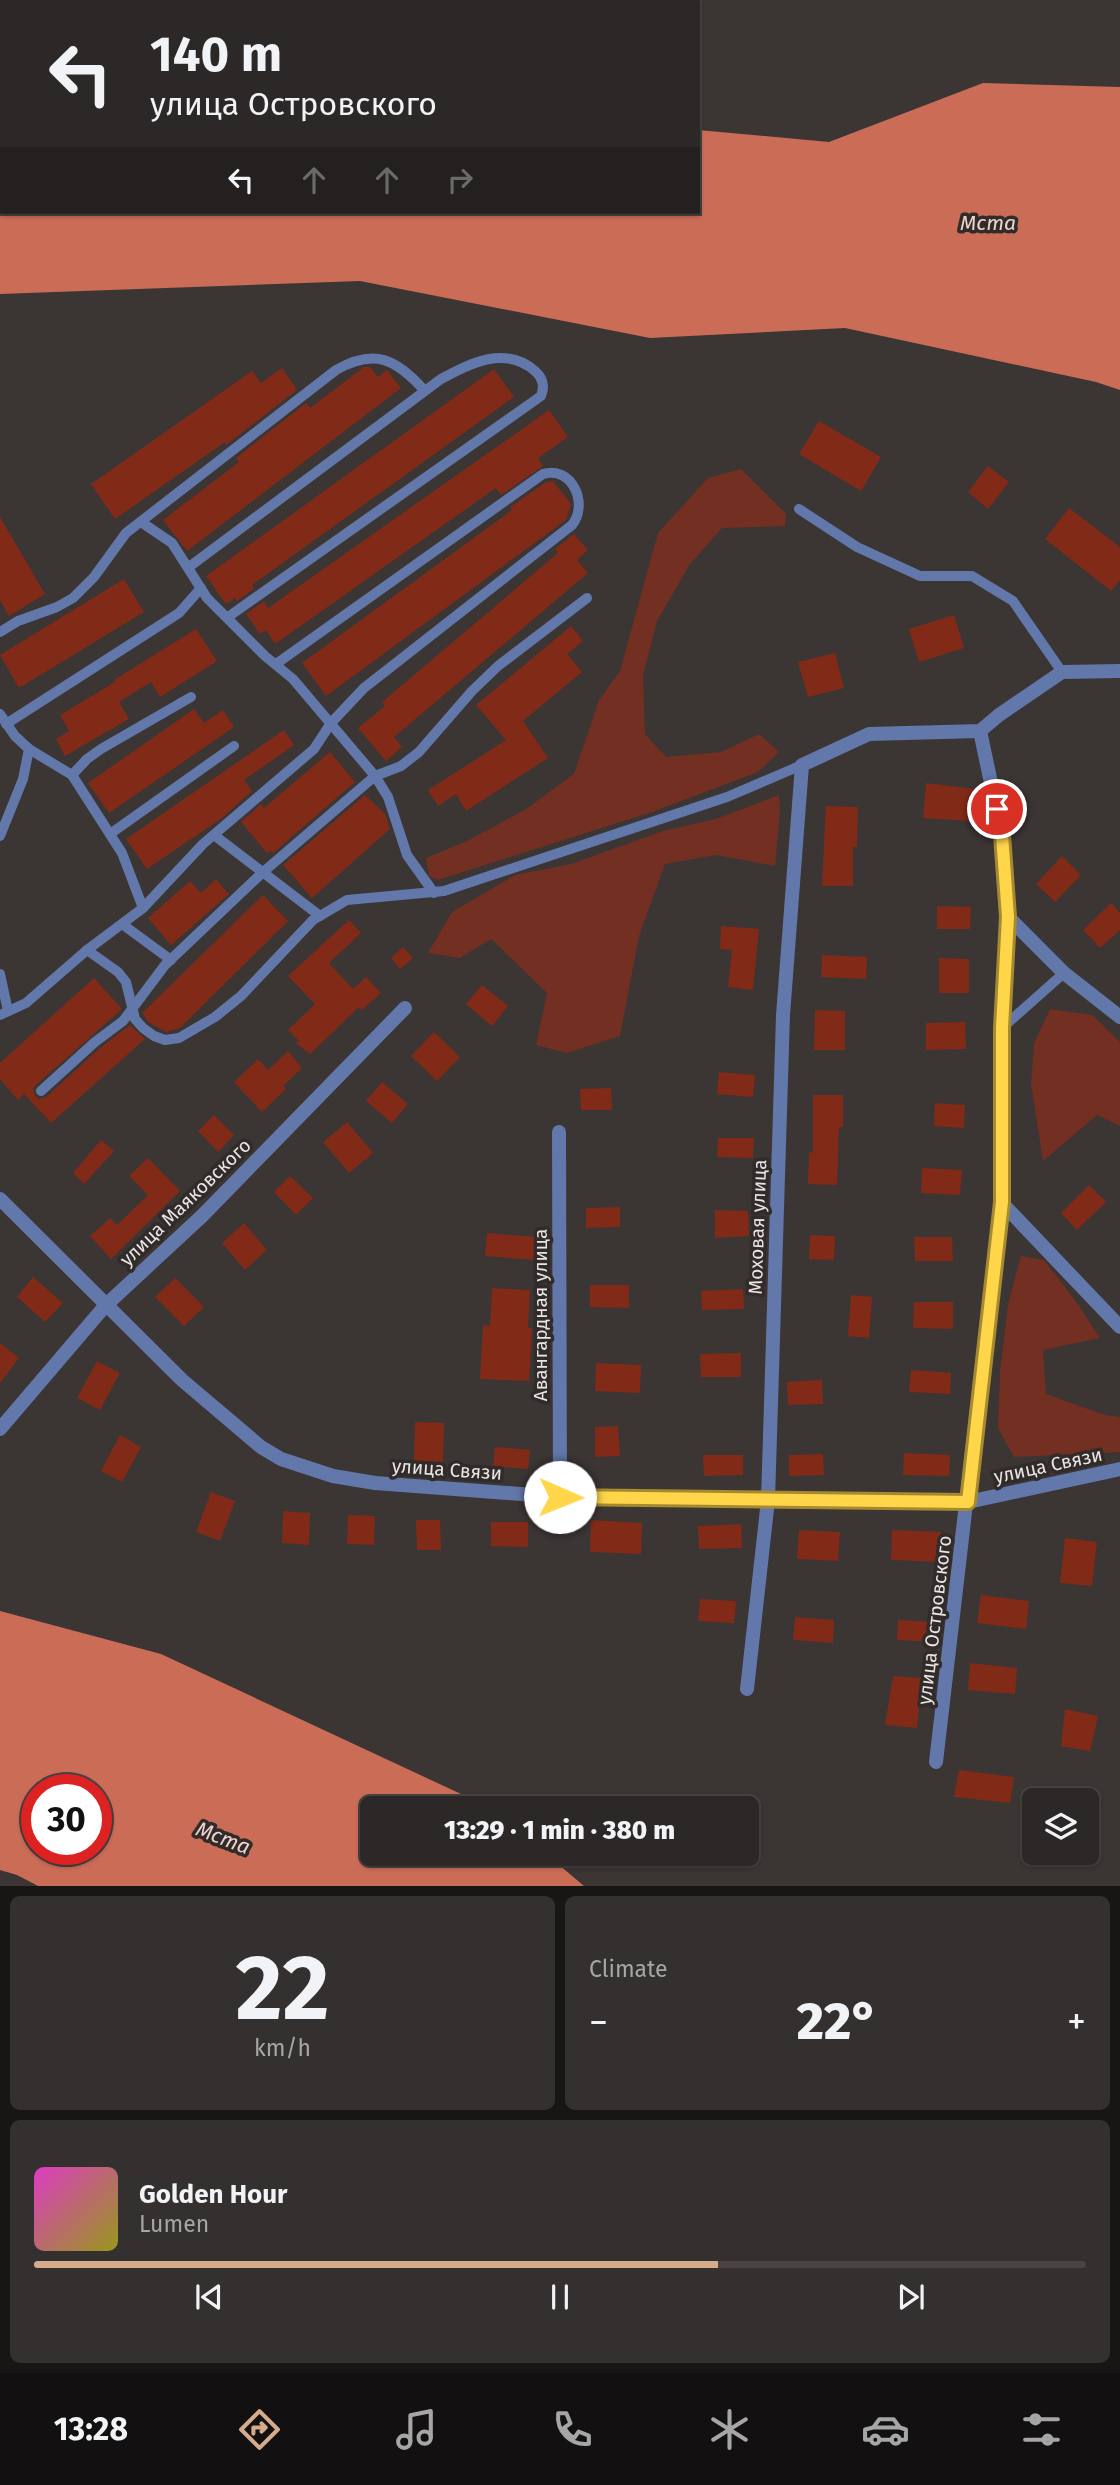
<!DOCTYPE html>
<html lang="en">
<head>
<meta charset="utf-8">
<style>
	body { margin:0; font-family:"Fira Sans",sans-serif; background:#34302f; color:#f1f3f6; height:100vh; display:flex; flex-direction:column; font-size:26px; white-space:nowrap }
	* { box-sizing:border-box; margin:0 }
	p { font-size:23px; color:#a6a6a7 }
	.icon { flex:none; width:38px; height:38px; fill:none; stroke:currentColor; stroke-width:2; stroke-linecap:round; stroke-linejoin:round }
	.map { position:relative; height:1886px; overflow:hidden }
	.panel { display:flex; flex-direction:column; gap:10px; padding:10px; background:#181615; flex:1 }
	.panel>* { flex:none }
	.banner { position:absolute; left:0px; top:0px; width:700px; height:214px; box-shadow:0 2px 5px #0004,0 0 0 2px #484444; background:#2c2827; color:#f1f3f6; overflow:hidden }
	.buttons { position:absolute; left:1022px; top:1788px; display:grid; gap:14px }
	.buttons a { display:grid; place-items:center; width:77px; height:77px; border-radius:10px; background:#2c2827; box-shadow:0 2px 5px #0004,0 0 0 2px #484444; font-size:35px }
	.speed { position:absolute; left:21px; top:1774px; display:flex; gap:14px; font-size:35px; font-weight:700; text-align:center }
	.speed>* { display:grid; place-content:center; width:91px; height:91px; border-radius:50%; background:#2c2827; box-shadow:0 2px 5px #0004,0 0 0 2px #484444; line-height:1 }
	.speed .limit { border:10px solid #d22; background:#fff; color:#111 }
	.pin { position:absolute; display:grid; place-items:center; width:60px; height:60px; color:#fff; margin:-30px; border:4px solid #fff; border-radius:50%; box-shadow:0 2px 7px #0007 }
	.me { position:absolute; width:77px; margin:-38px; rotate:91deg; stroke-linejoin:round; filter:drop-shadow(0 0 5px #0008) }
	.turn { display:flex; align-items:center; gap:24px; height:147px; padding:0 35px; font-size:32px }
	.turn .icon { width:91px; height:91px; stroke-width:2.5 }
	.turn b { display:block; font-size:49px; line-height:60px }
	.lanes { display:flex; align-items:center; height:66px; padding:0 35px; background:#0003; justify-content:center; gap:35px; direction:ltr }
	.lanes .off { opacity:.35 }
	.big { font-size:52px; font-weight:800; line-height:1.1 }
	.panel .widget { flex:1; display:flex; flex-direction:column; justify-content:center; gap:10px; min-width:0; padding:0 24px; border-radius:10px; background:#34302f }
	.panel .dial { align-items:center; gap:0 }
	.dial b { font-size:91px; line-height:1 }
	.song { display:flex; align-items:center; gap:21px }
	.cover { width:84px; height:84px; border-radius:10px; background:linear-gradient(135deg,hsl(310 70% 55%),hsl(60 70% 35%)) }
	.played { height:7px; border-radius:4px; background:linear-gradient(90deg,#d6ab8b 65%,#484444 65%) }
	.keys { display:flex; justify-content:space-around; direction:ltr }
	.heat { display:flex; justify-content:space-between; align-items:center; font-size:38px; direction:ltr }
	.panel .tiles { flex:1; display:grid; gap:10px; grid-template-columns:1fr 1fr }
	.widget:last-child { grid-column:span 2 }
	.trip { position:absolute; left:360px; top:1796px; width:399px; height:70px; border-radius:10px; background:#2c2827; box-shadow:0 2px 5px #0004,0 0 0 2px #484444; font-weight:800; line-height:70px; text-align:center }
	.tab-bar { display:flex; height:112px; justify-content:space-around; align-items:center; background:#121010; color:#a6a6a7 }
	.tab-bar .icon { width:49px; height:49px }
	.tab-bar .active { color:#d6ab8b }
	.tab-bar b { font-size:32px; color:#f1f3f6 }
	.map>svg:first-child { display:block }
	.green { fill:#732f21 }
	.water { fill:#cb6c57; fill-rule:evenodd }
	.building { fill:#822a18 }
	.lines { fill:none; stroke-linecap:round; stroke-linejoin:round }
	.service { stroke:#6277aa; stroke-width:10 }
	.minor { stroke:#6277aa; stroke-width:14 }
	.route-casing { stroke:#a68a30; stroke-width:18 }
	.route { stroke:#ffd54a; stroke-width:12 }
	.labels { text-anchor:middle; stroke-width:7; stroke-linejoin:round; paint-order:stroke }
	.street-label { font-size:19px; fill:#e9e5e4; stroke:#312b2a }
	.water-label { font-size:21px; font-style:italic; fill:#eed4cd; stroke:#312b2a }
</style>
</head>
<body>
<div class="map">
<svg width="1120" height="1887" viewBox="0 0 1120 1887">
	<rect width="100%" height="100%" fill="#3b3534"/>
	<!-- green -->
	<g class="green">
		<path d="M741,469l45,45 -1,12 -63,2 -32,36 -33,57 -14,55 2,58 21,23 55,-5 38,-18 20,18 -21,20 -106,40 -214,68 -9,-4 -3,-18 41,-17 59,-32 48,-35 25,-74 21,-29 38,-138 50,-55z"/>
		<path d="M779,795l1,18 -5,53 -59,-11 -51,9 -26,72 -19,100 -53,17 -31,-8 11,-52 -56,-54 -31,19 -32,-5 24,-41 63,-37 56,-11 92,-33 53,-12z"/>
		<path d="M1050,1009l42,6 28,27v84l-23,-11 -54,46 -12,-77 3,-40z"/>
		<path d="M1021,1256l23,4 31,40 25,38 -57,12 3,44 59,21 15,2v35l-106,5 -16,-29 2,-56 8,-68z"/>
	</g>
	<!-- water -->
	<g class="water">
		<path d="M0,81l2,131h696v-82l131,12 154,-59 137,4v303l-24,-8 -251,-54 -195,10 -290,-57 -360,13z"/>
		<path d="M0,1611l161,43 330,154h-118v45h172l39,33 -544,1 -23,-12 -17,-5zM37,1790h59v60h-59z"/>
	</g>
	<!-- building -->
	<g class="building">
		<path d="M364,367h6l8,10 9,-7 14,18 -214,163 -24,-31 76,-58 -3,-4 70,-55 4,5z"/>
		<path d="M282,368l15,22 -71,55 -1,-3 -110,77 -24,-35 161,-113 9,12z"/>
		<path d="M494,369l20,28 -262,188 2,4 -17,12 -2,-3 -9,6 -20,-28z"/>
		<path d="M549,410l19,27 -30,21 5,8 -42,29 -5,-7 -221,156 -9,-14 -6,4 -14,-20 18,-13 4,7z"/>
		<path d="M819,421l62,36 -20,34 -62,-37z"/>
		<path d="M988,466l21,16 -21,27 -20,-17z"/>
		<path d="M553,481l18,23 -5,16 -240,176 -24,-33 210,-153 -2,-3 36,-25z"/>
		<path d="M1069,508l51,39v33l-9,11 -66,-52z"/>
		<path d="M0,517l45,77 -36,22 -9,-16z"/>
		<path d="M574,534l14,16 -11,10 11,13 -194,164 8,10 -16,14 -28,-33 27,-22 -3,-4 176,-149 -3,-4z"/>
		<path d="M124,579l20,33 -125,76 -19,-33z"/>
		<path d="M954,615l10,33 -45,14 -10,-33z"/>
		<path d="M571,626l12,15 -16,13 15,18 -59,49 25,37 -82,53 -10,-17 -18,12 -10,-16 78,-50 -30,-35z"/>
		<path d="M196,629l21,32 -57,36 -9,-15 -32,20 10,17 -64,37 -9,-17 13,-8 -9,-16 55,-33 -1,-2z"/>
		<path d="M835,653l9,35 -36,9 -10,-35z"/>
		<path d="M194,709l10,14 19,-13 11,17 -125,86 -21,-30z"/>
		<path d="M284,730l10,15 -50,35 8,11 -30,27 -75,51 -21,-30z"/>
		<path d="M330,752l25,30 -82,71 -3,-2 -3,2 -26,-31 20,-18 3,4z"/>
		<path d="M926,783l49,6 -2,32 -50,-3z"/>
		<path d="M365,795l20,19 5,15 -78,69 -29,-33z"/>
		<path d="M826,806l32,1 -1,40h-4v39h-31z"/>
		<path d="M1062,856l19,19 -26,27 -19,-18z"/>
		<path d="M216,879l13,15 -58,51 -23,-27 42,-37 11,12z"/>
		<path d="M263,895l25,26 -108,107 -14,4 -18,-10 -6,-9z"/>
		<path d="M1111,903l9,10v17l-20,18 -17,-18z"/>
		<path d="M937,906l34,1 -1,22h-33z"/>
		<path d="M349,920l12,13 -32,30 24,26 13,-12 15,16 -19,17 -3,-3 -49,47 -14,-11 3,-2 -11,-11 27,-26 -27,-28z"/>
		<path d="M721,926l38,3 -6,61 -25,-3 4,-37 -12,-1z"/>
		<path d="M403,947l10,11 -13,11 -9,-11z"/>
		<path d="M822,955l45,2 -1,22 -45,-2z"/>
		<path d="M939,958l30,1v34h-30z"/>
		<path d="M94,978l28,31 -86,76 -3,4 2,7 4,3 7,-2 54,-49 30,-23 15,14 -94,84 -27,-29 -6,6 -18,-21v-16z"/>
		<path d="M482,985l26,21 -16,20 -26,-22z"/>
		<path d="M815,1010l30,1v39h-31z"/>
		<path d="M965,1022l1,27 -40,1v-27z"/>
		<path d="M434,1032l26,25 -23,24 -26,-25z"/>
		<path d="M288,1051l14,17 -19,18 3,3 -24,23 -28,-30 24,-23 10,11z"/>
		<path d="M719,1072l36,3 -2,22 -36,-3z"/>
		<path d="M382,1082l26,22 -16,19 -26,-22z"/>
		<path d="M611,1088l1,22h-31l-1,-21z"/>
		<path d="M813,1095h30v32h-4l-2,58 -29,-1 1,-32 4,1z"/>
		<path d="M935,1103l30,2 -1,23 -30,-2z"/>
		<path d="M214,1115l20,20 -16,17 -20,-21z"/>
		<path d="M347,1122l26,31 -24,20 -26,-31z"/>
		<path d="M718,1138h36l-1,20 -36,-1z"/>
		<path d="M101,1140l13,11 -30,33 -11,-11z"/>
		<path d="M148,1158l32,33 -69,68 -21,-23 20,-18 7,7 31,-30 -19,-19z"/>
		<path d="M922,1168l40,2 -2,25 -39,-2z"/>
		<path d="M290,1176l23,22 -17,17 -22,-23z"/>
		<path d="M1089,1185l17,17 -29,28 -16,-17z"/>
		<path d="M620,1207v20l-34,1v-20z"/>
		<path d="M715,1210l33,1 1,25 -34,2z"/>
		<path d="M244,1223l23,27 -22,20 -23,-27z"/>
		<path d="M487,1233l49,4 -2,23 -49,-4z"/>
		<path d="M810,1235l25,1 -1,24 -25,-1z"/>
		<path d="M914,1237h38l1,24h-38z"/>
		<path d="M33,1277l30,26 -18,19 -28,-25z"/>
		<path d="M175,1278l29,29 -20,19 -29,-29z"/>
		<path d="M590,1285h39v23l-39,-1z"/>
		<path d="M492,1288l38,2 -2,38h4l-3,53 -49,-2 3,-54 7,1z"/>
		<path d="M743,1289l1,20 -42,1 -1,-19z"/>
		<path d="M851,1295l21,2 -3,41 -21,-2z"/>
		<path d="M914,1302h39v27l-40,-1z"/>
		<path d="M0,1343l19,15 -19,25z"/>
		<path d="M741,1353v24h-40l-1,-23z"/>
		<path d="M97,1361l23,12 -20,37 -23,-12z"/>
		<path d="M596,1363l45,2 -1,28 -45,-2z"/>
		<path d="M911,1370l40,3 -1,21 -41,-2z"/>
		<path d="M822,1380l1,24 -35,1 -1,-23z"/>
		<path d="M415,1422l29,1 -1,39 -29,-1z"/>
		<path d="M618,1426l2,30 -25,1v-30z"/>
		<path d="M120,1435l21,12 -19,35 -21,-11z"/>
		<path d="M495,1447l35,3 -2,19 -35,-3z"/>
		<path d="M904,1453l46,2 -1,21 -46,-1z"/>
		<path d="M823,1454l1,21 -35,1v-21z"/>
		<path d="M703,1455h40v20l-39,1z"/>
		<path d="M211,1492l24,9 -15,40 -24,-9z"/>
		<path d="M283,1511l27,2 -1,32 -27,-2z"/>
		<path d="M348,1515l27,1 -1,29 -27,-1z"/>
		<path d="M416,1520h24l1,30h-24z"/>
		<path d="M591,1520l51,3 -1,31 -51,-2z"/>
		<path d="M491,1522h37v25l-37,-1z"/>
		<path d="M741,1524l1,24 -43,1 -1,-23z"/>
		<path d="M799,1530l41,2 -2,29 -41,-2z"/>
		<path d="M892,1530l49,2 -2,30 -48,-2z"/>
		<path d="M1065,1538l32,4 -5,44 -32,-3z"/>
		<path d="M981,1595l48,6 -3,28 -49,-6z"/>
		<path d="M700,1599l36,2 -2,22 -36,-2z"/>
		<path d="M795,1617l39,3 -1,23 -40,-3z"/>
		<path d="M898,1620l35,2 -1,20 -35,-2z"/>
		<path d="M970,1663l47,5 -2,26 -47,-4z"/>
		<path d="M893,1676l29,2 -5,50 -32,-3z"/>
		<path d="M1065,1709l33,7 -8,35 -29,-5z"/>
		<path d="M959,1770l55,7 -4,26 -56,-6z"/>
	</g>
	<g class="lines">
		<!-- service -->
		<g class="service">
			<path d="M590,2l1,-2"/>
			<path d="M799,509l58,38 63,29h52l41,25 49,71"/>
			<path d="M141,522l31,21 35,55 58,58 28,23 82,97 13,21 19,58 27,38"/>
			<path d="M189,567l252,-188c30,-16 64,-34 94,-8 8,7 10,15 6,25l-313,221"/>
			<path d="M0,632l18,-11 39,-14 16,-9 21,-21 32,-44 210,-163c39,-22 60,-11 88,20"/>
			<path d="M0,714l15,22 14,13 43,26 50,78 21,55"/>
			<path d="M6,724l173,-111 22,-25"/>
			<path d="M72,775l15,-16 14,-10 90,-52"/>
			<path d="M110,834l124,-88"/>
			<path d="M214,835l106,81"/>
			<path d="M0,836l23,-57 6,-30"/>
			<path d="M122,924l49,36"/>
			<path d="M87,950l31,22 8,10 9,37 8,9 11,8 11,4 14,-2 36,-21 26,-21 72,-76 34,-20 97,-9 283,-94 75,-32"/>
			<path d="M0,974l8,37"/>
			<path d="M0,1015l26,-12 61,-53 56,-42 60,-64 111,-95 17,-26 33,-35 208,-163c17,-21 0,-60 -29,-51l-267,190"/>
			<path d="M1002,1028l62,-55"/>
			<path d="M41,1091l54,-49 28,-21 42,-56 97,-92 113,-97 26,-10 18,-14 53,-61 26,-25 89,-68"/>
		</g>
		<!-- minor -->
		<g class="minor">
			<path d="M1008,917l56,56 56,44"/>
			<path d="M559,1132l1,365"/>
			<path d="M0,1199l182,181 79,67 20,12 52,17 42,7 185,14 408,5 152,-33"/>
			<path d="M1001,1202l119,125"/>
			<path d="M0,1429l105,-123 97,-90 203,-208"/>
			<path d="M747,1689l21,-189 15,-485 19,-250 67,-31 111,-3 19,-16 63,-43 58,-1"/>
			<path d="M936,1762l65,-560 1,-174 6,-111 -6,-82 -22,-104"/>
		</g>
	</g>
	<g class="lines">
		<!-- route casing -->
		<g class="route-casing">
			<path id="route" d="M560,1497l408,5 34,-300v-174l6,-111 -6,-82 -5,-26"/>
		</g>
		<!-- route -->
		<use href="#route" class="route"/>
	</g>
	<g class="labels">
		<!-- street labels -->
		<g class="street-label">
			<text transform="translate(185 1202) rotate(-44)" y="7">улица Маяковского</text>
			<text transform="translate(757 1227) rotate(-88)" y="7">Моховая улица</text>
			<text transform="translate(540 1315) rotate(-90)" y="7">Авангардная улица</text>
			<text transform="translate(1048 1465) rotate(-12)" y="7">улица Связи</text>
			<text transform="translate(447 1469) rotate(4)" y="7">улица Связи</text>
			<text transform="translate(934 1620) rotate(-83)" y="7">улица Островского</text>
		</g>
		<!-- water labels -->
		<g class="water-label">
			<text x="988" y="230">Мста</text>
			<text transform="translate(223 1838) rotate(21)" y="7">Мста</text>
		</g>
	</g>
</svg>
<div class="buttons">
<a><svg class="icon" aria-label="layers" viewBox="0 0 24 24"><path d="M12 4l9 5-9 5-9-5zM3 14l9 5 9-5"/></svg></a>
</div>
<div class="speed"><div class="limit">30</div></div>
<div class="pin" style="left:997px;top:809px;background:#d93025"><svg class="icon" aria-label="arrive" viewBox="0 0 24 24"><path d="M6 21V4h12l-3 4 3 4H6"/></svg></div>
<svg class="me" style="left:560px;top:1497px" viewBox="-20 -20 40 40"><circle r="19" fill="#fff"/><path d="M0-13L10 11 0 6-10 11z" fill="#ffd54a"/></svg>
<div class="trip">13:29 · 1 min · 380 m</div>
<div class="banner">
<div class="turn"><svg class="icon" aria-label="left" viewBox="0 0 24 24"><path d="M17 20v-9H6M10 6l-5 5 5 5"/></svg><div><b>140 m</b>улица Островского</div></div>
<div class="lanes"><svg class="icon" aria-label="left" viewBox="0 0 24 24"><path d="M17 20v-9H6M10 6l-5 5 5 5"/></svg><svg class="icon off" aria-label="ahead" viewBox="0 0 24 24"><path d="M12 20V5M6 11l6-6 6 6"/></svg><svg class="icon off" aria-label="ahead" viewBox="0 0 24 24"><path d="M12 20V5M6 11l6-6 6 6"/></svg><svg class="icon off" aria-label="right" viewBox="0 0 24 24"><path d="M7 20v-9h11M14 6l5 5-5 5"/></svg></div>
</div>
</div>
<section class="panel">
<div class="tiles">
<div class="widget dial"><b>22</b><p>km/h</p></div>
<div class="widget"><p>Climate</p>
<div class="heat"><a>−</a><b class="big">22°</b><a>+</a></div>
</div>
<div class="widget">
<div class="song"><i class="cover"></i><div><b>Golden Hour</b><p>Lumen</p></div></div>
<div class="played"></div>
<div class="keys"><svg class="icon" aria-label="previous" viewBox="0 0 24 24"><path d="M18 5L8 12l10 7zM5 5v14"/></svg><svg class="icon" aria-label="pause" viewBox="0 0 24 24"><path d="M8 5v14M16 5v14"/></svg><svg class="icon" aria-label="next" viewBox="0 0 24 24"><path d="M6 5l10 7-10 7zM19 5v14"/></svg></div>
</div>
</div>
</section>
<nav class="tab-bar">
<b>13:28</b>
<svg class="icon active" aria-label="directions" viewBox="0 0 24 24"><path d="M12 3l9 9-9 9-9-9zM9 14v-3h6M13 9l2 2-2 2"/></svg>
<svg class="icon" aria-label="music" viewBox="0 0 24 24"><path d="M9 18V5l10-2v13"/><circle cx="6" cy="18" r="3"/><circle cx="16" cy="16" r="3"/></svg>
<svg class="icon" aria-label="phone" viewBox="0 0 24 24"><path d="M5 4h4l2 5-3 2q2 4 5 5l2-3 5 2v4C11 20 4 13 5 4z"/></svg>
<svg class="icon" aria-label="climate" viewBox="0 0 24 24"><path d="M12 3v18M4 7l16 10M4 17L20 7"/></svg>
<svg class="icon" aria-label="car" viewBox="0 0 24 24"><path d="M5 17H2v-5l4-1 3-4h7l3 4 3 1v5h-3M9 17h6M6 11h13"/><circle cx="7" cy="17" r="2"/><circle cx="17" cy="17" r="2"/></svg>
<svg class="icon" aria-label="filters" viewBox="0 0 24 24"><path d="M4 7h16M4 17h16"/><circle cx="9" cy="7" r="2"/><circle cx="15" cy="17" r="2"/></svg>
</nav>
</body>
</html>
